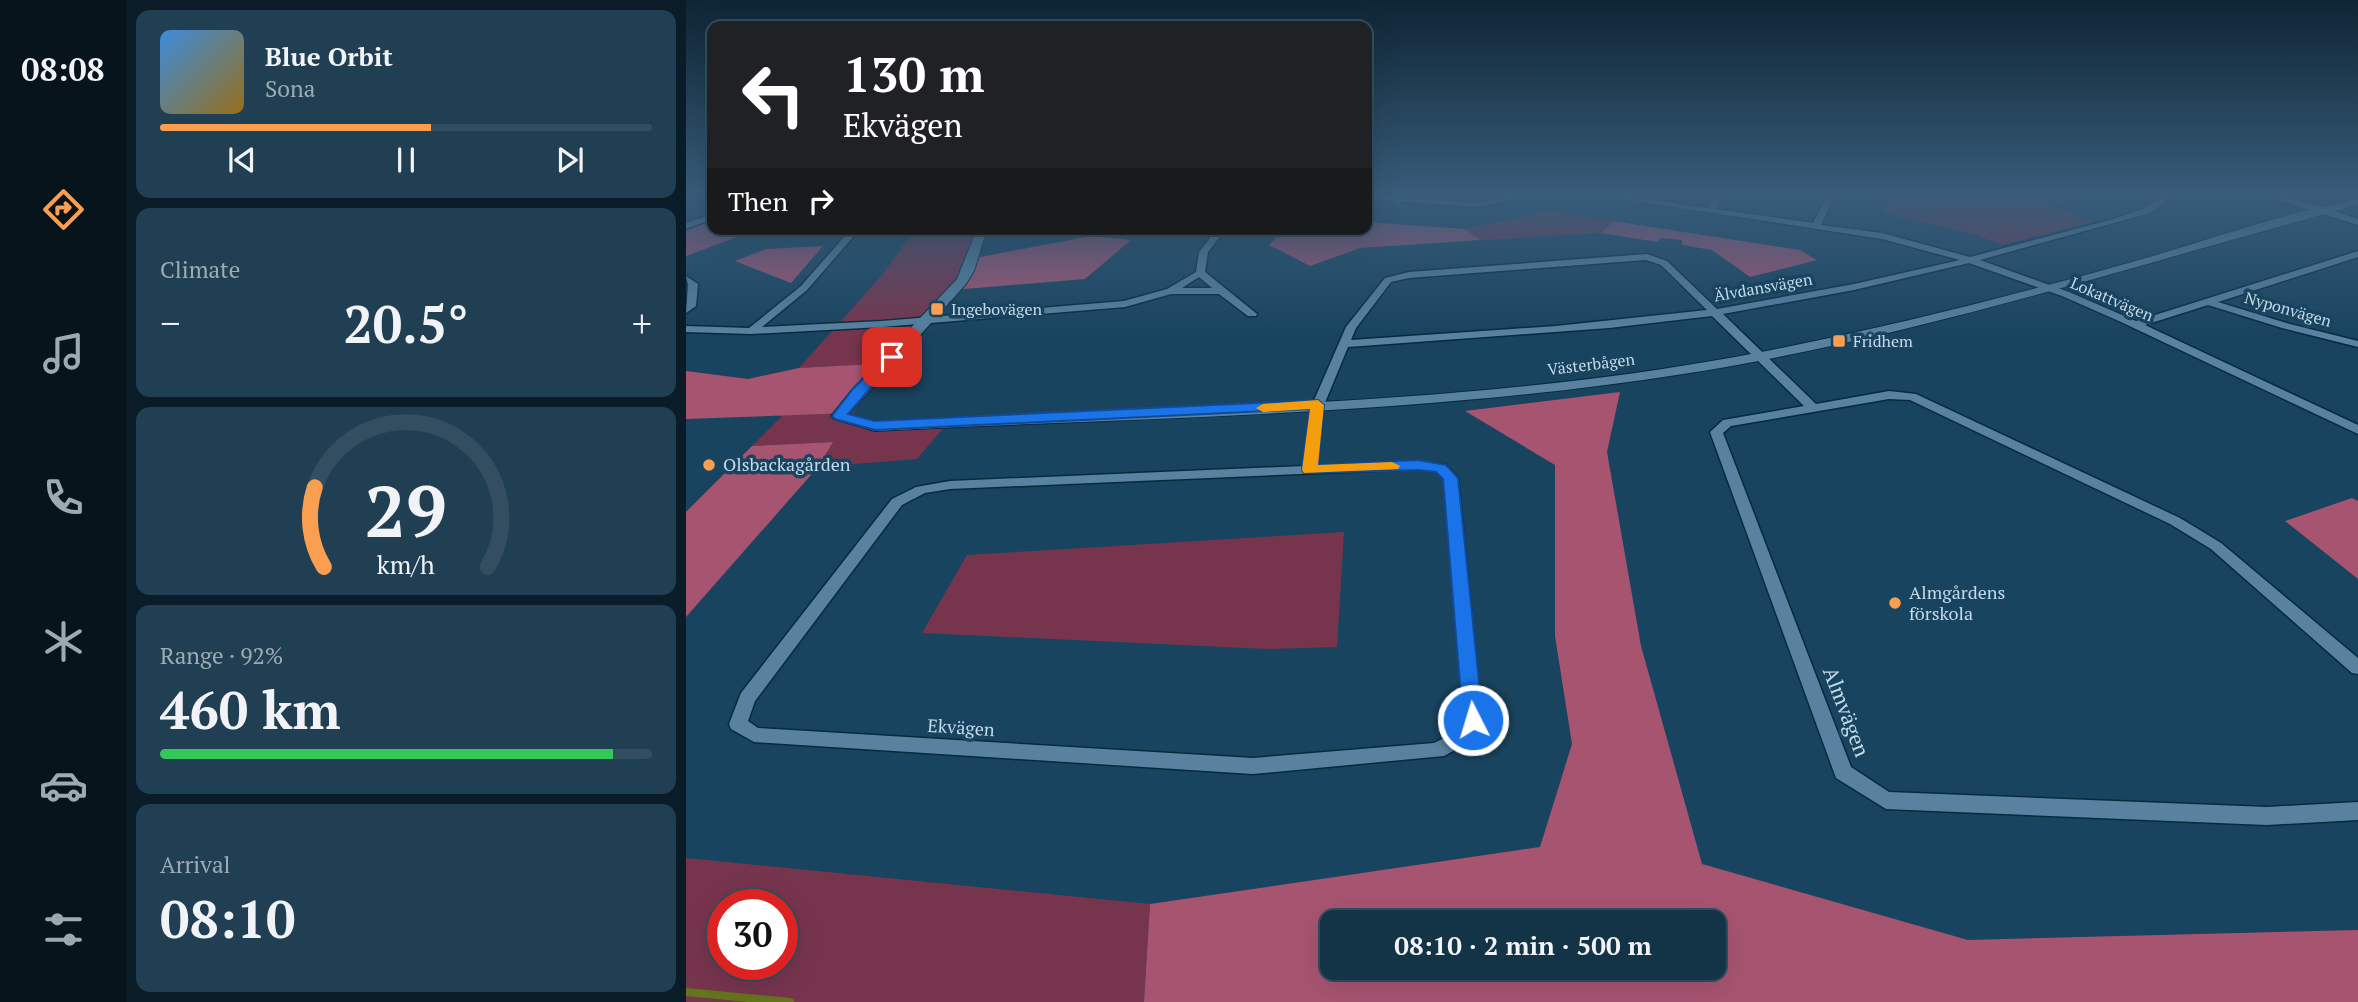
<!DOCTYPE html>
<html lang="en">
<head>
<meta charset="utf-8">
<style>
	body { margin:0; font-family:"PT Serif",serif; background:#203f52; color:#f1f3f6; height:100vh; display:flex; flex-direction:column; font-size:26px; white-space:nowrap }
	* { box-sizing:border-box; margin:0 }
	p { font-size:23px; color:#9daab4 }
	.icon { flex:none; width:38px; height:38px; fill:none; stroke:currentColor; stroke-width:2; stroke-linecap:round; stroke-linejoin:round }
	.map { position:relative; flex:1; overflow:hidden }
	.details { display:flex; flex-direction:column; gap:10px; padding:10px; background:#0a1c27; width:560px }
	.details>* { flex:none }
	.banner { position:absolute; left:21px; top:21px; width:665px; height:214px; border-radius:14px; box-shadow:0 7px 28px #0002,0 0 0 2px #324e60; background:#202124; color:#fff; overflow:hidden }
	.speed { position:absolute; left:21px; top:889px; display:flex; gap:14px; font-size:35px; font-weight:700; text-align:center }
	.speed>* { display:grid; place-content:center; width:91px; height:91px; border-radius:50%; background:#133347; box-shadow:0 7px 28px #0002,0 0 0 2px #324e60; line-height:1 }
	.speed .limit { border:10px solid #d22; background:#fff; color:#111 }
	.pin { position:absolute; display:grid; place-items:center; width:60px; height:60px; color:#fff; margin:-30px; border-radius:14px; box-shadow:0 4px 10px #0006 }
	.me { position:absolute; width:77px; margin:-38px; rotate:355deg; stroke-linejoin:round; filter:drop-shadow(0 0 5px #0008) }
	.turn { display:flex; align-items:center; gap:24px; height:147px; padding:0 21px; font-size:32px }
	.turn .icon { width:91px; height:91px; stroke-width:2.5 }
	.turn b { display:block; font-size:49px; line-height:60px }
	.then { display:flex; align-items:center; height:66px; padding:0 21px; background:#0003; gap:14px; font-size:26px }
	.big { font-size:52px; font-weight:800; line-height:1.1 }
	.details .tile { flex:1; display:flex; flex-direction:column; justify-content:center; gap:10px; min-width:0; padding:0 24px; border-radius:14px; background:#203f52 }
	.details .dial { align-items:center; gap:0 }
	.dial svg { height:182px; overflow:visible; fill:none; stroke:#324e60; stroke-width:7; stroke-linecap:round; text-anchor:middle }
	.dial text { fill:#f1f3f6; stroke:none }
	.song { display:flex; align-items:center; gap:21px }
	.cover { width:84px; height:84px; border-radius:10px; background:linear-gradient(135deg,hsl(210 70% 55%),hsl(40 70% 35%)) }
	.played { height:7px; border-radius:4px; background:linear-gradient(90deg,#fa9f4f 55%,#324e60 55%) }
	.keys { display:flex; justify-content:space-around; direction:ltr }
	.heat { display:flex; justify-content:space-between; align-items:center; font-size:38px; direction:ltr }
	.charge { height:10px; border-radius:5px; background:linear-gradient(90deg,#34c759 92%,#324e60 0) }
	.trip { position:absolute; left:634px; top:910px; width:406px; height:70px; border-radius:14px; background:#133347; box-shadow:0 7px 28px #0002,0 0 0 2px #324e60; font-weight:800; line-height:70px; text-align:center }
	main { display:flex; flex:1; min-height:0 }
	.tab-bar { display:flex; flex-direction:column; width:126px; justify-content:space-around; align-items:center; background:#08141c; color:#9daab4 }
	.tab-bar .icon { width:49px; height:49px }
	.tab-bar .selected { color:#fa9f4f }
	.tab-bar b { font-size:32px; color:#f1f3f6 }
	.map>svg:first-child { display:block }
	.green { fill:#77354d; fill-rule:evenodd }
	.forest { fill:#a75471; fill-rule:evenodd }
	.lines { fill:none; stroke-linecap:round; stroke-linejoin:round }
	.stream { stroke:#65751c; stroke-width:8 }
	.minor-casing { stroke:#082a3d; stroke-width:3 }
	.tertiary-casing { stroke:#082a3d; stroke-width:2 }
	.minor { fill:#5882a0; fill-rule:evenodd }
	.tertiary { fill:#5882a0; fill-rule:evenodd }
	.route { fill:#1a73e8; stroke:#114b97; stroke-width:2 }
	.slow { fill:#f59e0b }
	.poi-dot { fill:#fa9f4f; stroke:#19445f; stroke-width:2.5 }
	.labels { text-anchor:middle; stroke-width:7; stroke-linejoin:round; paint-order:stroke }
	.far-street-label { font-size:16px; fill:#c4daea; stroke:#19445f }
	.far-poi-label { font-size:16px; fill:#c4daea; stroke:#19445f; text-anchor:start }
	.poi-label { font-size:18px; fill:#c4daea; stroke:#19445f; text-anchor:start }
	.street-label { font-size:18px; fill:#c4daea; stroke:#19445f }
	.near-street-label { font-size:21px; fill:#c4daea; stroke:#19445f }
</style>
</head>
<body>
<main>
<nav class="tab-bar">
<b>08:08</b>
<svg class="icon selected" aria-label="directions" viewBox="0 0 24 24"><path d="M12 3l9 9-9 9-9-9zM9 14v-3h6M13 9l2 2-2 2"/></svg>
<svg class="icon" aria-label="music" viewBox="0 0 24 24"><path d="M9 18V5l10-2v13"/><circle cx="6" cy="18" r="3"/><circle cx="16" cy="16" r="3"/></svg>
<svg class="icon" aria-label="phone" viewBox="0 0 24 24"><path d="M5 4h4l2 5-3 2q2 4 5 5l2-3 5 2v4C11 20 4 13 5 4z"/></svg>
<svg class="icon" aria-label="climate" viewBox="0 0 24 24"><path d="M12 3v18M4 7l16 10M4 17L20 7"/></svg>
<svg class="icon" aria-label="car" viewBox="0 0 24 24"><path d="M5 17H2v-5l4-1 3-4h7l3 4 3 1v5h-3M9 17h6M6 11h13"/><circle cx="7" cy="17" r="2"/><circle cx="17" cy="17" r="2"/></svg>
<svg class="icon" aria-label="filters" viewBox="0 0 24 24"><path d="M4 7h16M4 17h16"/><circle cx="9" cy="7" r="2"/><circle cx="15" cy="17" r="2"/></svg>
</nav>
<section class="details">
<div class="tile">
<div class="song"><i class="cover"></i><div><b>Blue Orbit</b><p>Sona</p></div></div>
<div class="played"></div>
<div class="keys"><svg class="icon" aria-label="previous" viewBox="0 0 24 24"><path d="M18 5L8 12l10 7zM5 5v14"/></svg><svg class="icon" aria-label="pause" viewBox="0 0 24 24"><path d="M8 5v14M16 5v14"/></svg><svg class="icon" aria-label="next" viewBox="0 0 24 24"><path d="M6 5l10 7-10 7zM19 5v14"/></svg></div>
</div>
<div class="tile"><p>Climate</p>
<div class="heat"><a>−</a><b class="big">20.5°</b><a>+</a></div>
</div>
<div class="tile dial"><svg viewBox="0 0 100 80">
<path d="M14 69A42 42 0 1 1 86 69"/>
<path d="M14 69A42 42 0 0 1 10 34" stroke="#fa9f4f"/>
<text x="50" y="56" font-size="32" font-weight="700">29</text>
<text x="50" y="72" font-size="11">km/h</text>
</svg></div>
<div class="tile"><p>Range · 92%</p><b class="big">460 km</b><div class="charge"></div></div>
<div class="tile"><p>Arrival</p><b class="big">08:10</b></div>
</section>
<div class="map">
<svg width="1672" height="1002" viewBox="0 0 1672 1002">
	<rect width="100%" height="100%" fill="#19445f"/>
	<!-- green -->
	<g class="green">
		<path d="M1203,194h201l-40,11 42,17 -90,23 -28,-11 -90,-21z"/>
		<path d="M862,211l66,10 -13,12 -120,7 -16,-11z"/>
		<path d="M232,229h64l-14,42 -75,92 -94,5 83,-93 24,-33z"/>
		<path d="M166,413l26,9 73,-3 -34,40 -99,8 14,-25 -80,4 31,-31z"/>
		<path d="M658,532l-7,115 -69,2 -346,-16 45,-78z"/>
		<path d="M0,858l464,46 -6,98h-458zM37,905h59v59h-59z"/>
	</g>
	<!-- forest -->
	<g class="forest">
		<path d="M26,219v10h30l8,3 -64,24v-27z"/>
		<path d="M928,221l186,29 17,10 -67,17 -38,-27 -30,-5v-5l-21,-2 -4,4 -56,-9z"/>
		<path d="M681,222l98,7 16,11 -121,8 -50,18 -41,-21 15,-16h83z"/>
		<path d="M405,236l40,4 -46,39 -133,11 23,-32z"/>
		<path d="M137,246l-32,37 -56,-22 31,-12z"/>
		<path d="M207,363l-41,50 -166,6v-48l62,8 51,-11z"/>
		<path d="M934,392l-13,60 34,194 61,218 266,76 390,-10v72h-1214l6,-98 390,-57 32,-103 -17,-108v-171l-90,-54zM646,922h381v46h-381z"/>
		<path d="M147,442l-15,25 -132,150v-105l66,-66z"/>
		<path d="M1666,498l6,3v78l-73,-58z"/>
	</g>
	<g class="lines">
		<!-- stream -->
		<path class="stream" d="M0,992l104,10"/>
		<!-- minor casing -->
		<g class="minor-casing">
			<g id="minor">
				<path d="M832,194h18l-58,13 -111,-8v-4l111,8z"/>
				<path d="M903,194h23l96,14 10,-14h8l-11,15 98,14 15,-29h8l-15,31 61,8 88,24 140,-37 34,-11 22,-15h10l-26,19 -170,47 89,32 67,29 222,-70v6l-140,45 72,22 68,17v6l-76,-19 -74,-23 -63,20 213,100v9l-237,-112 -59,-26 -93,-33 -115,27 -131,24 93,90 73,-13 27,3 264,124 41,25 137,115v16l-6,-1 -141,-124 -41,-25 -260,-124 -21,-1 -158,27 -8,7 128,334 38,25 378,15 91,-5v18l-91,5 -381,-16 -50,-31 -126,-346 13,-12 81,-14 -92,-90 -103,12 -261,19 -24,58 -7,61 101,-5 28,4 12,13 24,242 -14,23 -24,13 -191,18 -499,-32 -23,-13 -2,-5 12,-31 151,-194 24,-12 34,-6 354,-15 8,-61 34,-78 39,-49 24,-6 238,-18 20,7 50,48 137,-25 106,-24 -78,-21zM960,260l15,5 46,45 -151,16 -205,14 5,-12 35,-46 18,-4zM732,469l19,2 7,8 20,240 -10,14 -20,10 -181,15 -495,-30 -10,-7 7,-20 147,-196 23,-12 25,-4z"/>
				<path d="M1572,194c34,0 69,15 100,25v6z"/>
				<path d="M26,214v5l-26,10v-6z"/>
				<path d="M165,229h9l-53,61 -45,37 120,-6 242,-20 43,-12 29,-17 3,-20 18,-23h9l-18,23 -3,20 52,42 -1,2h-8l-29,-22h-48l-46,13 -243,20 -131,7 -65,-2v-6l63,2 52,-42zM513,277l13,11h-30z"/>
				<path d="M0,276l12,8 -2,22 -10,7 2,-28z"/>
			</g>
		</g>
		<!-- tertiary casing -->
		<g class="tertiary-casing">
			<path id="tertiary" d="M1672,199v6c-224,60 -445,133 -675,169 -267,42 -539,43 -808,57l-41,-12 -3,-3 21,-26 105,-111 20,-50h10l-13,42 -8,13 -117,130 26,7c287,-14 577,-13 860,-64 134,-25 266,-58 397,-95 75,-21 150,-49 226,-63z"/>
		</g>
		<!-- minor -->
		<use href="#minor" class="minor"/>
		<!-- tertiary -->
		<use href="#tertiary" class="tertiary"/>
	</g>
	<!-- sky -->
	<linearGradient id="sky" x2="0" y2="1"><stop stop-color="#0e2534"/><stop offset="0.58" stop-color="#385c7a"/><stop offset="1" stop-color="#385c7a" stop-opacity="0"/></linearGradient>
	<rect width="1672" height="335" fill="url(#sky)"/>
	<!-- route -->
	<path class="route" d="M206,353l4,1v5l-48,55 27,7 443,-21 6,5 -6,60 100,-5 28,5 12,13 25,242 -3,6 -7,2 -7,-2 -3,-6 -20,-241 -7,-7 -18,-2 -114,3 -2,-3 8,-61 -435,21 -40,-11 -3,-3 20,-26 35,-36z"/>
	<!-- slow -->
	<path class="slow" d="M632,400l6,5 -6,60 74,-3 8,4 -2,3 -94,4 -2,-3 8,-61 -47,3 -7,-4 7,-4z"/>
	<!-- markers -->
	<g class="poi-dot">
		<rect x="244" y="302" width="14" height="14" rx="3.5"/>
		<rect x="1146" y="334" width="14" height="14" rx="3.5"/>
		<circle cx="23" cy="465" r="7"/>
		<circle cx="1209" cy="603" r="7"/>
	</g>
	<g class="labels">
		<!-- far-street labels -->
		<g class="far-street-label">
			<text transform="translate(1077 287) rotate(-10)" y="6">Älvdansvägen</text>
			<text transform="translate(1426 299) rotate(23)" y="6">Lokattvägen</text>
			<text transform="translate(1602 309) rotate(16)" y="6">Nyponvägen</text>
			<text transform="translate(905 364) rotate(-7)" y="6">Västerbågen</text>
		</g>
		<!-- far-poi labels -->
		<g class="far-poi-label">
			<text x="265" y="315">Ingebovägen</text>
			<text x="1167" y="347">Fridhem</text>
		</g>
		<!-- poi labels -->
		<g class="poi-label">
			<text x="37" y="471">Olsbackagården</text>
			<text x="1223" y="599">Almgårdens<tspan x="1223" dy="21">förskola</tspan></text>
		</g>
		<!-- street labels -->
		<g class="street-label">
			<text transform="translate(275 728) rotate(4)" y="6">Ekvägen</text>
		</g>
		<!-- near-street labels -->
		<g class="near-street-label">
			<text transform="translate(1160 712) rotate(69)" y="7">Almvägen</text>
		</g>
	</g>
</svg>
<div class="speed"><div class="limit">30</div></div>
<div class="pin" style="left:206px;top:357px;background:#d93025"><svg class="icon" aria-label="arrive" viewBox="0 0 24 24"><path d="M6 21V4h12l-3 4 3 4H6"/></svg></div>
<svg class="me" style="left:787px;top:720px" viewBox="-20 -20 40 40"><circle r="17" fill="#1a73e8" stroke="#fff" stroke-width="3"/><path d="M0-11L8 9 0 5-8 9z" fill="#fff"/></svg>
<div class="trip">08:10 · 2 min · 500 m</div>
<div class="banner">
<div class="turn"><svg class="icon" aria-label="left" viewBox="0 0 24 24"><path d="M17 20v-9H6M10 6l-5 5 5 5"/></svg><div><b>130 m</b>Ekvägen</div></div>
<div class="then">Then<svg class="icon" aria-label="right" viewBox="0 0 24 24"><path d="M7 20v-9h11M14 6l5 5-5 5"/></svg></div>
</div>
</div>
</main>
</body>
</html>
